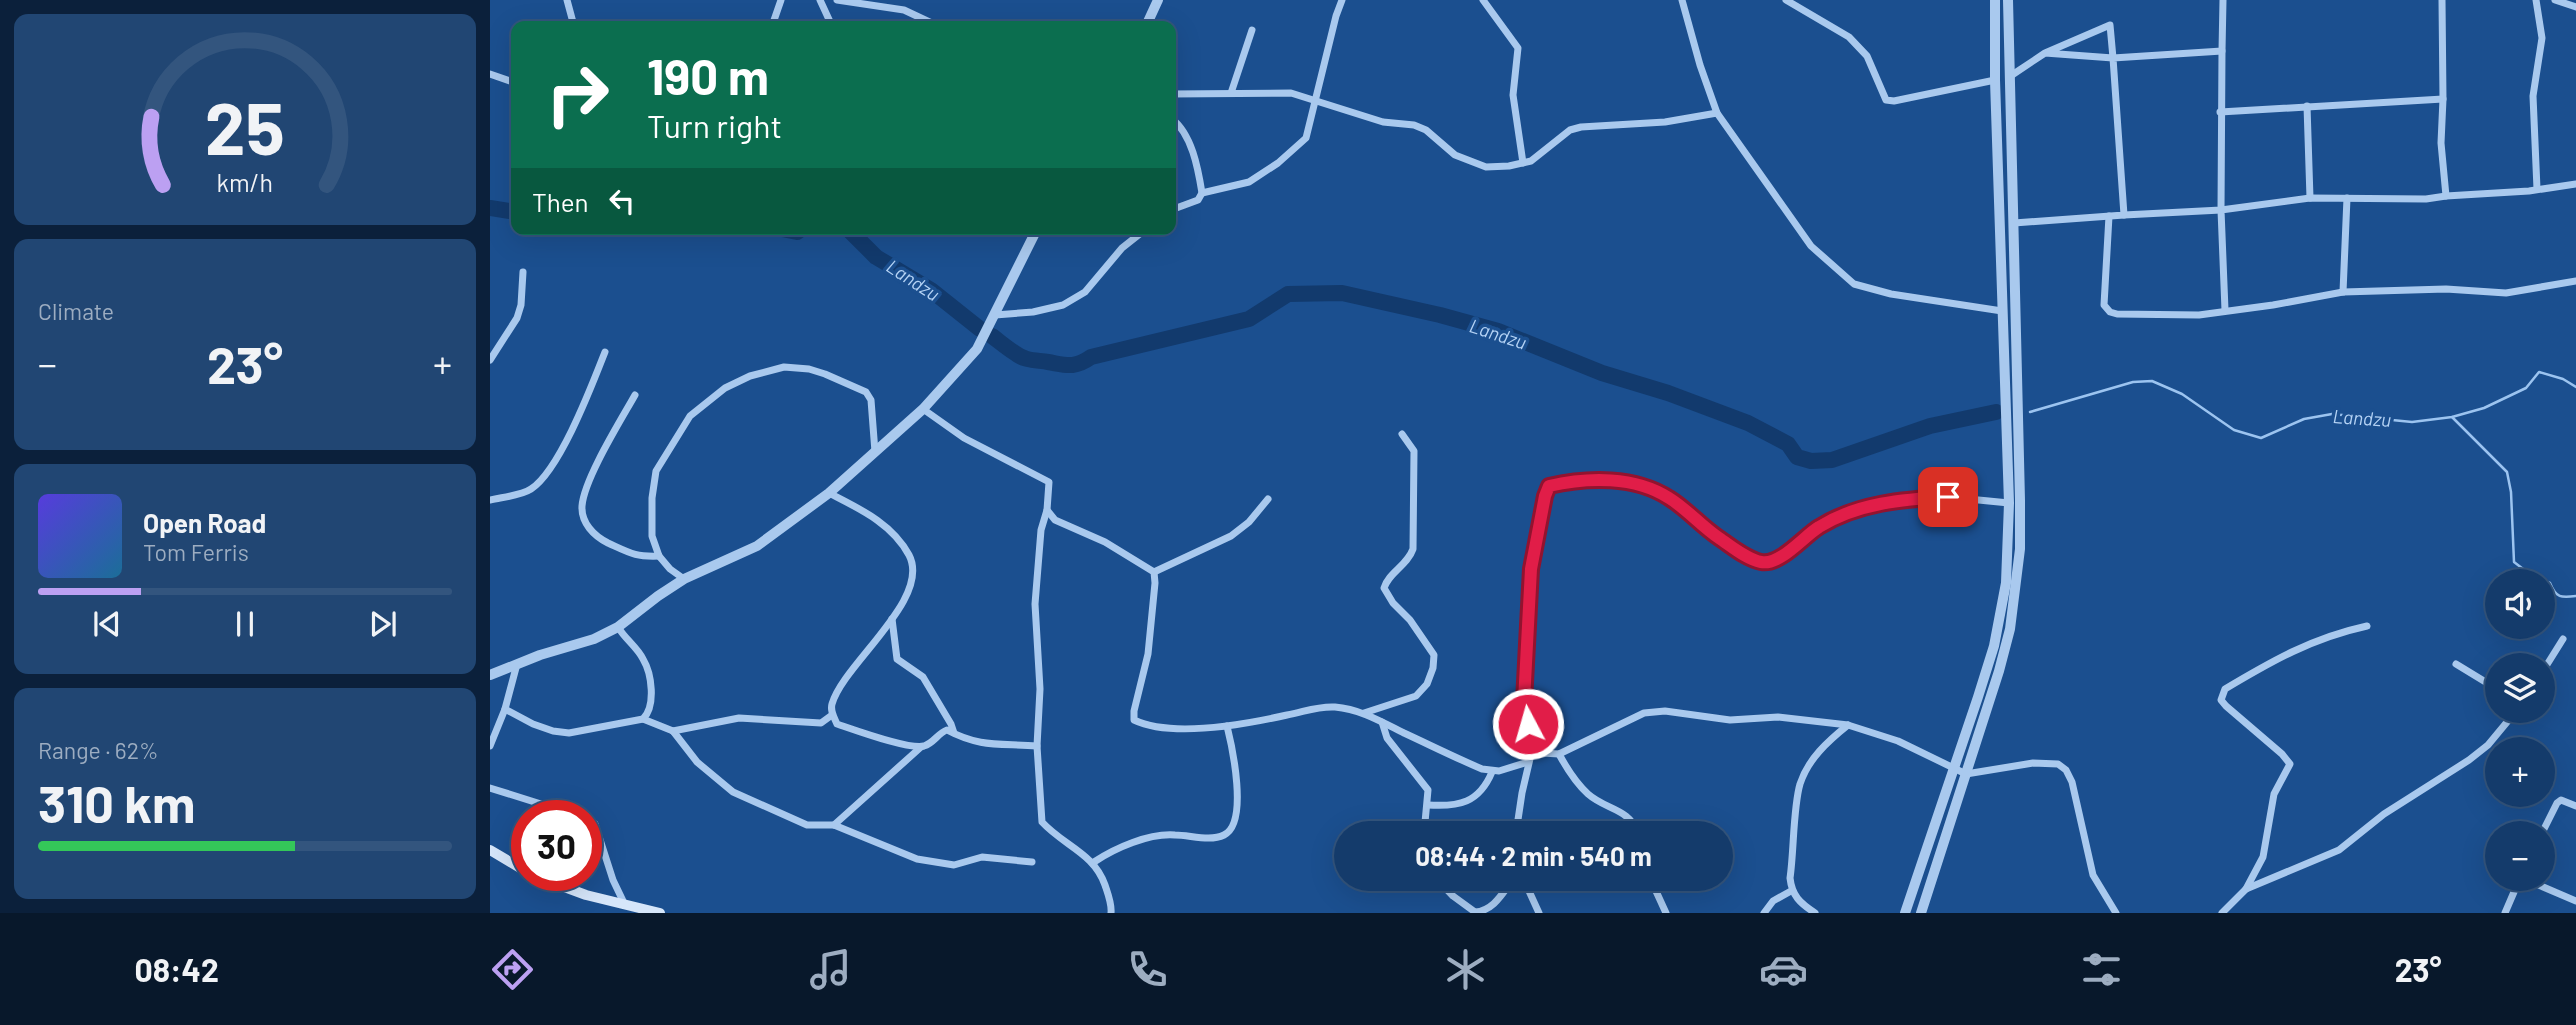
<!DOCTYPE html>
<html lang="en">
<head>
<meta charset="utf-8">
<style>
	body { margin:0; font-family:Barlow,sans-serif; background:#214673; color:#f1f3f6; height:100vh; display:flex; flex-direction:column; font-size:26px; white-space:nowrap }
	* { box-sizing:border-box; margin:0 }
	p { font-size:23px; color:#9dadc1 }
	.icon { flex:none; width:38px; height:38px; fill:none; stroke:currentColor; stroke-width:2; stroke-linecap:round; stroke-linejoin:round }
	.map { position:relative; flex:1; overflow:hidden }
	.details { display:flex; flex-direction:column; gap:14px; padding:14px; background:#0b203b; width:490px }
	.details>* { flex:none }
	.banner { position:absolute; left:21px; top:21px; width:665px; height:214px; border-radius:14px; box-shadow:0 7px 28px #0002,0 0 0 2px #33557e; background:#0b6e4f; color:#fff; overflow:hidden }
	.buttons { position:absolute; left:1995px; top:569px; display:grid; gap:14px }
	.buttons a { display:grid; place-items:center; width:70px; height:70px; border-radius:50%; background:#143b6b; box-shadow:0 7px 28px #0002,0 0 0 2px #33557e; font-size:35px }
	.speed { position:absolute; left:21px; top:800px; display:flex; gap:14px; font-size:35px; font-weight:700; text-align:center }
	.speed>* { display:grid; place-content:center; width:91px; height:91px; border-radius:50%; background:#143b6b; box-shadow:0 7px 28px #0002,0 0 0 2px #33557e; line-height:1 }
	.speed .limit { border:10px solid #d22; background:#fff; color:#111 }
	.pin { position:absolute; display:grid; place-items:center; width:60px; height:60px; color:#fff; margin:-30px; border-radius:14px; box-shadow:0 4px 10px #0006 }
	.me { position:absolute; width:77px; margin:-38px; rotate:354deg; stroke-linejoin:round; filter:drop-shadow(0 0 5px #0008) }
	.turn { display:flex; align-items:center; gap:24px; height:147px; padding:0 21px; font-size:32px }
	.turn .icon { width:91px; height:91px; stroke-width:2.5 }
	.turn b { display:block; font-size:49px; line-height:60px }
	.then { display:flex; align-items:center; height:66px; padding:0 21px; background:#0003; gap:14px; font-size:26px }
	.big { font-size:52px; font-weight:700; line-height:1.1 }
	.details .widget { flex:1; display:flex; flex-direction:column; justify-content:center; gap:10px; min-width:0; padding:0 24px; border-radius:14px; background:#214673 }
	.details .dial { align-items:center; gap:0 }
	.dial svg { height:182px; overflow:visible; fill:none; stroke:#33557e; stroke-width:7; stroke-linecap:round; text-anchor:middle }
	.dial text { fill:#f1f3f6; stroke:none }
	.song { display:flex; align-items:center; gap:21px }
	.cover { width:84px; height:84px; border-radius:10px; background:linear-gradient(135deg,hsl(250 70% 55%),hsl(200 70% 35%)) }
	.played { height:7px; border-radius:4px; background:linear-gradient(90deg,#bca0f2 25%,#33557e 25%) }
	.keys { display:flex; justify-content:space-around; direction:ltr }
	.heat { display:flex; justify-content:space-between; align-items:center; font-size:38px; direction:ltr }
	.charge { height:10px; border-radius:5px; background:linear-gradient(90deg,#34c759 62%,#33557e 0) }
	.trip { position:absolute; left:844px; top:821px; width:399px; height:70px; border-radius:35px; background:#143b6b; box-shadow:0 7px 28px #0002,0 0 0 2px #33557e; font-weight:700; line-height:70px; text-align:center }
	.menu { display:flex; height:112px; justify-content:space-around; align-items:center; background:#08182b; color:#9dadc1 }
	.menu .icon { width:49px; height:49px }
	.menu .active { color:#bca0f2 }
	.menu b { font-size:32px; color:#f1f3f6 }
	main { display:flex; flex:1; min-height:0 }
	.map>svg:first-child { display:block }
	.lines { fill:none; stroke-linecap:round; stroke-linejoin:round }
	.stream { stroke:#9cc4f0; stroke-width:2.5 }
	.river { stroke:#123a6d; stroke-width:16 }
	.minor { stroke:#a9c9ee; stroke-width:7 }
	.tertiary { stroke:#a9c9ee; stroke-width:10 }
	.secondary { stroke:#d6e6fa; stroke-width:10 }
	.route-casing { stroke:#92132f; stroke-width:18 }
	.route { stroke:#e11d48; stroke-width:12 }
	.labels { text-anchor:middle; stroke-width:7; stroke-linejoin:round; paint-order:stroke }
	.water-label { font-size:19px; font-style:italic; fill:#b5d3f5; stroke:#1b4f8f }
</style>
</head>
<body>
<main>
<section class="details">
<div class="widget dial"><svg viewBox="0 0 100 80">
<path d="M14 69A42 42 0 1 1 86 69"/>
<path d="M14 69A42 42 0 0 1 9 39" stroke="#bca0f2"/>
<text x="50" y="56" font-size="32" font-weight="700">25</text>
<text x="50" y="72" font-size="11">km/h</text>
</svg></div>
<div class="widget"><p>Climate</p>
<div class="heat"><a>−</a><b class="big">23°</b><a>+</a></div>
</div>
<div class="widget">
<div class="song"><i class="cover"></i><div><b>Open Road</b><p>Tom Ferris</p></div></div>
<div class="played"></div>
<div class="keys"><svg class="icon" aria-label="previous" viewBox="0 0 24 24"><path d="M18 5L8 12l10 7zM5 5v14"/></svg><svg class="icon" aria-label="pause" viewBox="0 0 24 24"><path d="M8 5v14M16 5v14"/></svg><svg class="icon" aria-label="next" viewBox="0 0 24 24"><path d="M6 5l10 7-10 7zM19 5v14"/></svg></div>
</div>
<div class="widget"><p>Range · 62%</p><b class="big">310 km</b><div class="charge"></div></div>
</section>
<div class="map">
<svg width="2086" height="913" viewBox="0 0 2086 913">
	<rect width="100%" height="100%" fill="#1b4f8f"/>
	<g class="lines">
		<!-- stream -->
		<g class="stream">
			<path d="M1540,412l103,-30 19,-1 30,13 52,36 27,8 43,-19 28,-5 80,8 40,-5 32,-9 42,-20 13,-16 24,7 13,8"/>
			<path d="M1962,417l55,55 4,20 3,70 17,13 19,8c6,15 11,15 26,13"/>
		</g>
		<!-- river -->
		<g class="river">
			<path d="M0,208l26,4"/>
			<path d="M292,229l15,3 4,-3"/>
			<path d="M358,229l28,28 55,33 49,39"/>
			<path d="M502,336c8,6 15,12 23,17 10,8 21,7 33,9 18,3 26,7 43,-5l158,-38 39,-25 54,-1 98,22 58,16 104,42 66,20 80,30 40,21 9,13 14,4 21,-1 98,-34 66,-14"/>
		</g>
		<!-- minor -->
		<g class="minor">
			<path d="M77,0l7,26"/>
			<path d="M330,0l12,26"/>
			<path d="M347,0l67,10 34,16"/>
			<path d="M993,0l35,48 -5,47 10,68"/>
			<path d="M1192,0l18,65 17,48 94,133 43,38 37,10 111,17"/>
			<path d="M1296,0l63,37 18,19 19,44 8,1 101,-21"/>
			<path d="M1952,0l1,99"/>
			<path d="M2046,0l6,38 -9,58 4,93"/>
			<path d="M2065,0l21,7"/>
			<path d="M282,26l9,-26"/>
			<path d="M0,74l26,9"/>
			<path d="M1519,77l36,-24 68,5 -3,-33 -65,28"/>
			<path d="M741,93l21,-63"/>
			<path d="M681,94l120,-1 92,29 31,3 12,5 29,25 31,12 23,-1 22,-5 39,-31 11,-3 84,-5 52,-9"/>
			<path d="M1817,106l3,92"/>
			<path d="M1730,112l223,-13 -2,44 5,53 -20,3 -116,-1 -89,12 4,100"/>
			<path d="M681,118c21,16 27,50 31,75l-4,7 -27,10"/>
			<path d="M712,193l47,-11 29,-19 28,-25 30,-122 6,-16"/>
			<path d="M1956,196l83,-5 47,-7"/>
			<path d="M1634,215l97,-5 1,-159"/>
			<path d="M1619,216l-5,89 6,7 7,2 82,1 74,-10 70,-13 103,-3 60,4 70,-12"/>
			<path d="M1524,223l110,-8 -11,-157 109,-7 1,-51"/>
			<path d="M1853,292l4,-94"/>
			<path d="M505,315l38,-3 30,-7 22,-13 37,-44 24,-19"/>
			<path d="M0,360l27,-42 4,-13 2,-33"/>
			<path d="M145,395c-14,25 -51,84 -53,111 -1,17 12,30 26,37 22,10 27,14 51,13"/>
			<path d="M433,409l41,29 85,44 -2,28 8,10 50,22 49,30 1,11 -7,71 -14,57v9c38,18 113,4 153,-5 17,-3 30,-9 48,-8 25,2 47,15 69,26 26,12 52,25 78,36l17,2 29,-9"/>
			<path d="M339,493c29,15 63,30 80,62 23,44 -66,109 -77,149 -2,7 2,13 5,20 18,6 72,26 87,22 10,-3 14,-13 23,-16 34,18 53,13 90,16"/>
			<path d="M0,500c13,-3 30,-4 41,-11 29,-19 61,-104 74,-137"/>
			<path d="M557,510l-6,20 -6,74 5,85 -3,57 5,76c22,24 52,31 63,63 3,9 7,19 6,28"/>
			<path d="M664,572l77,-36 18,-14 19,-23"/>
			<path d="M194,579l-14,-10 -11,-13 -7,-20v-38l4,-27 34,-55 35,-28 25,-12 34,-9 25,2 16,5 41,18 5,8 4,52"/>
			<path d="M402,619l5,40 26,18 28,47 3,9"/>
			<path d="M27,664l-12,45 28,15 20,7 16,2 74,-14c13,-13 9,-45 0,-60 -6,-12 -18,-20 -25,-32"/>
			<path d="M1966,664l41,25"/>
			<path d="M2053,671l20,-32"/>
			<path d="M874,713l52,-17 11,-12 6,-16 1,-13 -24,-35 -17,-17 -9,-15c5,-16 23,-22 29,-39l1,-98 -12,-17"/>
			<path d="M153,719l30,12 24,31 36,30 74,33h27l83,34 37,6 28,-8 50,5"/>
			<path d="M892,722l5,16 41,52 -4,43"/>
			<path d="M183,731l66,-13 82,5 11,-8"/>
			<path d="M0,746l15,-37"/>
			<path d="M1043,746l9,7 17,1 85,-41 21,-2 65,9 48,-3 70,8 50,16 68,33 67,-11 25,1 8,6 6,12 21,93 23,38"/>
			<path d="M1069,754c8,15 16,28 29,40 18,16 41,14 50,39"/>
			<path d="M0,788l89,28"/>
			<path d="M938,805c31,2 51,-2 64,-33"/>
			<path d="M96,818l9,6 18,56 11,23"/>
			<path d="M344,825l87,-78"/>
			<path d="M1026,833l6,-40 11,-47 -9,-45 3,-70 4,-62 14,-73 4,-9 53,-7 39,3 28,15 66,51 28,14 8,-2 27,-15 19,-18 26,-14 59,-15 46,-2 61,6"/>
			<path d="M2052,833l15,-30 4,-3 15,6"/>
			<path d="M604,862c21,-14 55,-29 81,-27 15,0 35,7 49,0 25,-12 8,-89 3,-109"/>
			<path d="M946,878l17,18 22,16c19,-1 28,-20 39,-34"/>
			<path d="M1033,878l16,35"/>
			<path d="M1160,878l16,35"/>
			<path d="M2032,878l54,23"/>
			<path d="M1756,889l93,-39 45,-36 85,-54 19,-15 29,-35"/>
			<path d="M1274,913l9,-12 18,-10"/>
			<path d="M1325,913c-15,-10 -23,-17 -25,-35 4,-27 3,-70 10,-94 8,-25 28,-43 48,-59"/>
			<path d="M1732,913l24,-24 17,-32 11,-63 16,-30 -8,-10 -56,-48 -5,-6 4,-11c47,-28 87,-51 142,-63"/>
			<path d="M2015,913l15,-35"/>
		</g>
		<!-- tertiary -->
		<g class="tertiary">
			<path d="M656,26l12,-26"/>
			<path d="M0,675l50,-20 54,-16 24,-12 40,-31 26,-17 73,-33 72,-53 94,-84 54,-60 60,-120"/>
			<path d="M1415,913l73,-216 16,-51 12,-63 3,-80 -14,-423v-80"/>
			<path d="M1431,913l78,-242 11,-42 10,-80v-49l-12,-500"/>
		</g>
		<!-- secondary -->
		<g class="secondary">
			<path d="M0,850l37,22"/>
			<path d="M42,875l54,20 74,18"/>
		</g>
	</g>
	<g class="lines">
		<!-- route casing -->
		<g class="route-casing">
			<path id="route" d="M1038,724l-4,-23 7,-132 14,-73 4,-10c39,-9 86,-10 120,12 18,11 32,28 50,40 12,8 27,21 42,24 19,4 43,-26 58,-35 38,-24 85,-28 129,-30"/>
		</g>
		<!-- route -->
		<use href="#route" class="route"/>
	</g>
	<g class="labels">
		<!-- water labels -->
		<g class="water-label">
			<text transform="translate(423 280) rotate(33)" y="7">Landzu</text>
			<text transform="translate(1008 334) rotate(18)" y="7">Landzu</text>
			<text transform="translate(1872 418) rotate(4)" y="7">Landzu</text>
		</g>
	</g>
</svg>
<div class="buttons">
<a><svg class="icon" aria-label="sound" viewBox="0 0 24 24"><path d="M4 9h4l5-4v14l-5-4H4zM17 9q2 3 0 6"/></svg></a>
<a><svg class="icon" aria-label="layers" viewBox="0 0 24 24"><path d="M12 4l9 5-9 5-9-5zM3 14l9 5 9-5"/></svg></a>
<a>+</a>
<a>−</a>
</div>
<div class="speed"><div class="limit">30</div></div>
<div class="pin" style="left:1458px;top:497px;background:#d93025"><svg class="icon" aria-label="arrive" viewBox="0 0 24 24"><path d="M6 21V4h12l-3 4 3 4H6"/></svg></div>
<svg class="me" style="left:1038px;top:724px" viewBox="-20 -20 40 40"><circle r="17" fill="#e11d48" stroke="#fff" stroke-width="3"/><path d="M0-11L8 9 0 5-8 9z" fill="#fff"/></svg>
<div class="trip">08:44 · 2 min · 540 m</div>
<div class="banner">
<div class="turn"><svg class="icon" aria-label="right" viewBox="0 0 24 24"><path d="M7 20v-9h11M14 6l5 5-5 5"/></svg><div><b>190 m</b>Turn right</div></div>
<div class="then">Then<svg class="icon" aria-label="left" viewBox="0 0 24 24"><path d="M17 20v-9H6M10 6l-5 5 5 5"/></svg></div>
</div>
</div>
</main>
<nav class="menu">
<b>08:42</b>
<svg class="icon active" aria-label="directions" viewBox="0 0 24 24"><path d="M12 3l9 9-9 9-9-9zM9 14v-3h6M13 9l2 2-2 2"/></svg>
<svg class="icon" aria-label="music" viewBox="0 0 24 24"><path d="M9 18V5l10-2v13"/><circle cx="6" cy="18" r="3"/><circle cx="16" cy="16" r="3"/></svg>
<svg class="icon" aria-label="phone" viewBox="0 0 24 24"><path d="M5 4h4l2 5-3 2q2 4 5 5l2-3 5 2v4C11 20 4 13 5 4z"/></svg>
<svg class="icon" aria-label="climate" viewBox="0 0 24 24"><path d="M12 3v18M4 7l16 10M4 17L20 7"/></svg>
<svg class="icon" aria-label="car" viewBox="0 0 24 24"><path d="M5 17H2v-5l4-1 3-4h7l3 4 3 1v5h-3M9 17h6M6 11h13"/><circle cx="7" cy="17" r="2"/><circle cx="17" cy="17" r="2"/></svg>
<svg class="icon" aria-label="filters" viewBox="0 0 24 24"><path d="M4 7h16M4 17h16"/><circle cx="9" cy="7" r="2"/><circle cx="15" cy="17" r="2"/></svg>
<b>23°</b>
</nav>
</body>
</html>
